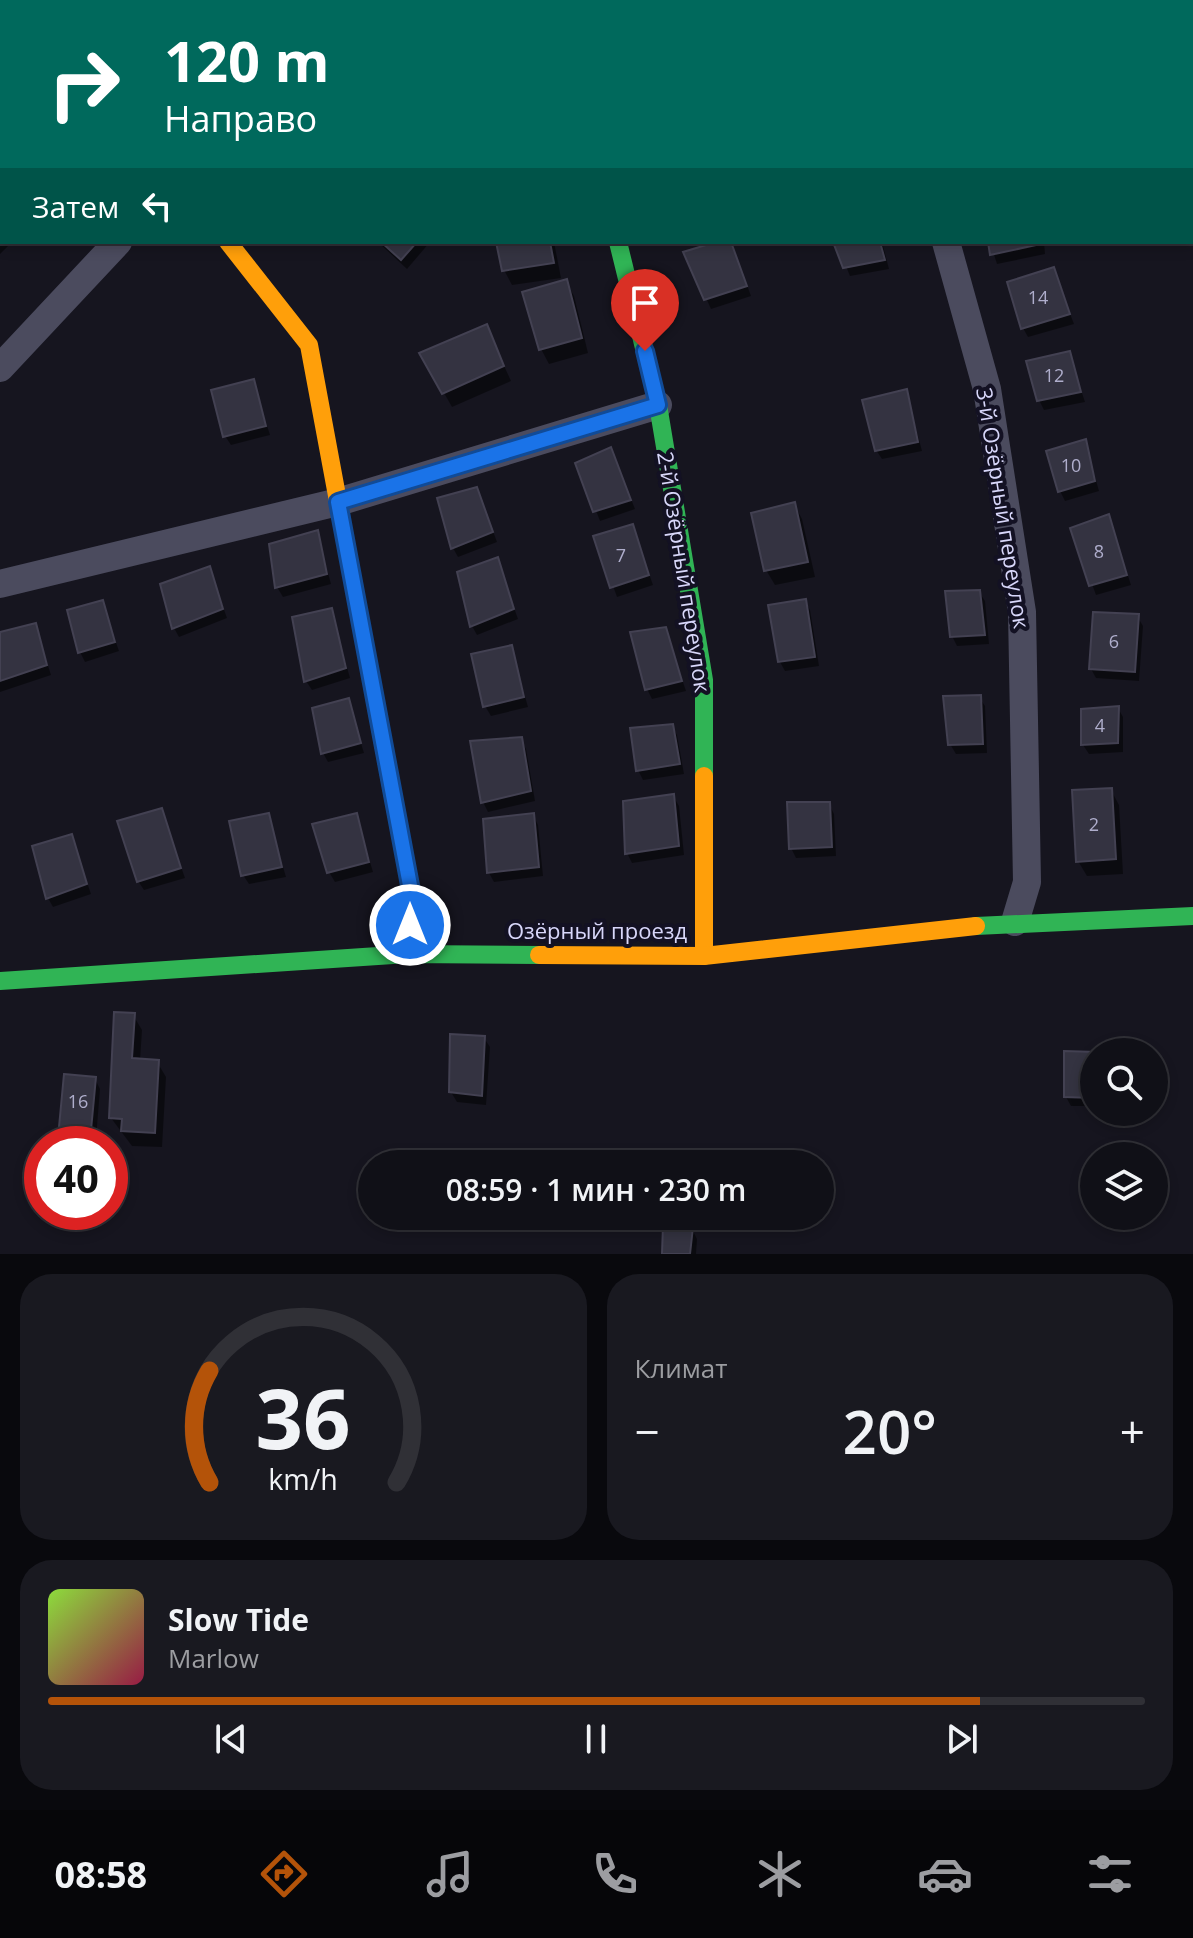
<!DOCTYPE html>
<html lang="ru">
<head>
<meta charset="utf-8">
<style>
	body { margin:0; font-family:"Open Sans",sans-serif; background:#191920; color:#f1f3f6; height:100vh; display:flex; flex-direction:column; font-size:30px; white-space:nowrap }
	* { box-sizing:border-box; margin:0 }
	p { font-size:26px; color:#9c9da1 }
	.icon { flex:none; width:44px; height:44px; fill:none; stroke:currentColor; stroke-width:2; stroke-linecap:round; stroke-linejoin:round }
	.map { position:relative; height:1254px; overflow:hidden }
	.panel { display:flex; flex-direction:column; gap:20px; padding:20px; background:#09090d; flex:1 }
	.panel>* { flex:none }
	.hud { position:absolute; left:0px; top:0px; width:1194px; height:244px; box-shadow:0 4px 12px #0003,0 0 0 2px #303036; background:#00695c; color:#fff; overflow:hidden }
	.tools { position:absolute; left:1080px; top:1038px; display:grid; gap:16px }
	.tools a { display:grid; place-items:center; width:88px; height:88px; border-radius:50%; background:#101017; box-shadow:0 4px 12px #0003,0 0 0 2px #303036; font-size:40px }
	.speed { position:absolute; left:24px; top:1126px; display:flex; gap:16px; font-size:40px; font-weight:700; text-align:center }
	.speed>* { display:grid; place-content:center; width:104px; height:104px; border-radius:50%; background:#101017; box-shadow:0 4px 12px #0003,0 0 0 2px #303036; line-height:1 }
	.speed .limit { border:12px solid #d22; background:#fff; color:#111 }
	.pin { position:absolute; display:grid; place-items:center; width:68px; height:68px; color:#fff; margin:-82px -34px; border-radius:50% 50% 50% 0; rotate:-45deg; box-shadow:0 0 8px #0007 }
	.pin .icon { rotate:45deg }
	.me { position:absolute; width:88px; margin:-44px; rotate:0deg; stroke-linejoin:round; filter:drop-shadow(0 0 6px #0008) }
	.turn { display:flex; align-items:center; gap:28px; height:168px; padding:0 32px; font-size:36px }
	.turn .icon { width:104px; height:104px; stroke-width:2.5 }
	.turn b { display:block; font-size:56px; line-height:68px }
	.then { display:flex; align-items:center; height:76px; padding:0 32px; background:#0003; gap:16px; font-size:30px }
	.big { font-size:60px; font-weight:600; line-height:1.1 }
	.panel .tile { flex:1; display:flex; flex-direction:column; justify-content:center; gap:12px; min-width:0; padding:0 28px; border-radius:32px; background:#191920 }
	.panel .dial { align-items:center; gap:0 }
	.dial svg { height:208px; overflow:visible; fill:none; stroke:#303036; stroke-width:7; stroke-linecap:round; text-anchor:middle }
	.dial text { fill:#f1f3f6; stroke:none }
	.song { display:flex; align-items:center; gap:24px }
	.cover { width:96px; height:96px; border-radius:12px; background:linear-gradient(135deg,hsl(90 70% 55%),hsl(340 70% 35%)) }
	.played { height:8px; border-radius:4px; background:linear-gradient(90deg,#b45309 85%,#303036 85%) }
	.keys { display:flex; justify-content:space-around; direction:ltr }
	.heat { display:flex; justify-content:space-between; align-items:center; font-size:44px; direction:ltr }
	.panel .tiles { flex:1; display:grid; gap:20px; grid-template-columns:1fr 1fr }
	.tile:last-child { grid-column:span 2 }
	.trip { position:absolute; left:358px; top:1150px; width:476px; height:80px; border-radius:40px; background:#101017; box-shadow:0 4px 12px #0003,0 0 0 2px #303036; font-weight:600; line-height:80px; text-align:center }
	.tab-bar { display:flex; height:128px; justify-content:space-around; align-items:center; background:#060609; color:#9c9da1 }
	.tab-bar .icon { width:56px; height:56px }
	.tab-bar .current { color:#b45309 }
	.tab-bar b { font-size:36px; color:#f1f3f6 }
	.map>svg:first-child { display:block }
	.shadow { fill:#0007 }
	.building { fill:#343341; stroke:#434152; stroke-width:2 }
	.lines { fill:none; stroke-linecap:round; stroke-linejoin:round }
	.street { stroke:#4b4b5e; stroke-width:28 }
	.fast { stroke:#30b455; stroke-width:18 }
	.slow { stroke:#ff9f0a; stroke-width:18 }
	.route-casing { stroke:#114b97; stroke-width:20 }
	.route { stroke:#1a73e8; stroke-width:14 }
	.labels { text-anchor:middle; stroke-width:8; stroke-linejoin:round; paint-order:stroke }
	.number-label { font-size:18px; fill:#afaecc }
	.street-label { font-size:22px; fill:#d8d7fa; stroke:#131123 }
</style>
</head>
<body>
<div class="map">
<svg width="1193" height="1254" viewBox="0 0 1193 1254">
	<rect width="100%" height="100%" fill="#16151f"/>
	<!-- shadow -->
	<g class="shadow">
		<path d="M230,0h50l2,2h-51z"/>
		<path d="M514,0h38l-2,2z"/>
		<path d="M1077,0h46l1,2h-47z"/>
		<path d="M0,214l2,28h10l-12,12z"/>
		<path d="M378,242h52l-23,27z"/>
		<path d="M498,242h56l7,36 -49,7 -8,-15z"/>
		<path d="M723,242h6l5,8 17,46 -40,13 -25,-56z"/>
		<path d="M836,242h46l7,27 -39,7z"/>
		<path d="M990,242h54l1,12 -48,10z"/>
		<path d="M1053,270l21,54 -46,13 -5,-9z"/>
		<path d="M566,282l8,14 14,57 -39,11 -8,-15z"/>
		<path d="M486,327l25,54 -59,26 -30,-53z"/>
		<path d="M1069,354l16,48 -41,8 -5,-10z"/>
		<path d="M253,382l17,53 -39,10 -6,-9z"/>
		<path d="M906,391l16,60 -40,8 -6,-9z"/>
		<path d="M1085,442l14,49 -34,10 -5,-10z"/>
		<path d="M615,459l20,50 -35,12 -22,-57z"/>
		<path d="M481,499l16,43 -39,15 -5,-9z"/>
		<path d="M794,504l8,15 13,58 -40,8 -9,-15z"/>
		<path d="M1108,516l23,69 -35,10 -24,-66z"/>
		<path d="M632,526l21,59 -36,12 -21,-59z"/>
		<path d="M317,533l14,51 -48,13 -6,-10z"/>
		<path d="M497,560l21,59 -41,16 -5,-9z"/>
		<path d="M209,568l18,50 -48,19 -5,-9z"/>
		<path d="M979,592l6,9 4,43 -32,2 -5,-10z"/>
		<path d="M805,601l5,9 9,56 -34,5 -5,-9 -10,-56z"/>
		<path d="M102,603l17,48 -34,11 -5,-10z"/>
		<path d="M331,610l19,68 -38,12 -6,-9z"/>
		<path d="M1137,616l6,10 -4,55 -43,-3 -5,-9z"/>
		<path d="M35,626l16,49 -51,17v-58z"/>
		<path d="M665,629l21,62 -34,8 -5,-10z"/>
		<path d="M511,647l17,60 -37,9 -6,-10z"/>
		<path d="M979,697l6,9 2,47 -31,1 -6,-10z"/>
		<path d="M348,701l16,52 -36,9 -5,-9z"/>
		<path d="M1118,708l5,9v35l-34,2 -6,-9z"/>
		<path d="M672,726l5,9 7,39 -41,6 -5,-10z"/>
		<path d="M520,739l6,10 9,52 -47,11 -5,-10z"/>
		<path d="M1111,790l8,15 4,69 -36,2 -9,-15z"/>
		<path d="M673,796l6,10 5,49 -52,8 -5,-10z"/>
		<path d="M829,804l5,10 2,42 -40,2 -5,-10z"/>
		<path d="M161,810l24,68 -41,12 -6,-9z"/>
		<path d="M356,815l17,57 -38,10 -6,-10z"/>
		<path d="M533,815l5,10 5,51 -49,6 -5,-9 -4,-52z"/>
		<path d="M268,816l18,61 -37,7 -6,-9z"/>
		<path d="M71,837l20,57 -38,13 -5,-9z"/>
		<path d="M133,1015l9,15 -2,31 17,1 9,15 -4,70 -30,-1 -21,-28z"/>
		<path d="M484,1038l6,9 -4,58 -29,-3 -6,-10z"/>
		<path d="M1094,1054v52h-23l-5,-9z"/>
		<path d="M95,1079l5,10 -4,50 -29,-3 -6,-9z"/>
		<path d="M692,1229l5,10 -1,15h-32z"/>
	</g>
	<!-- building -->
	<g class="building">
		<path d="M381,242h36l-16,18z"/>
		<path d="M496,242h54l4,21 -52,8z"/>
		<path d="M716,242h15l16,44 -43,14 -21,-48z"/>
		<path d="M833,242h47l5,18 -42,8z"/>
		<path d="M988,242h53v2l-51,11z"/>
		<path d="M1054,267l16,47 -49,15 -14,-47z"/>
		<path d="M567,279l15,59 -43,12 -17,-58z"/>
		<path d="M487,324l17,42 -62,28 -23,-41z"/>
		<path d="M1070,351l11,41 -44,9 -11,-40z"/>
		<path d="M254,379l12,47 -43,11 -12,-47z"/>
		<path d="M907,389l11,53 -43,9 -13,-51z"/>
		<path d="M1086,439l9,42 -37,11 -12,-41z"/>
		<path d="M611,447l20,53 -38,12 -18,-49z"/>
		<path d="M477,487l16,45 -42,17 -14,-51z"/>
		<path d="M795,502l13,60 -44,9 -13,-58z"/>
		<path d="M1109,514l18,61 -38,11 -19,-58z"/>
		<path d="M633,524l16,51 -39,13 -17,-52z"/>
		<path d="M318,530l9,44 -52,14 -6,-44z"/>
		<path d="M498,557l16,52 -44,18 -13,-55z"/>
		<path d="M210,566l13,43 -51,20 -12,-45z"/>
		<path d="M980,590l5,45 -35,2 -5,-46z"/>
		<path d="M806,599l9,58 -37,5 -10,-57z"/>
		<path d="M103,600l12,42 -37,11 -11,-43z"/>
		<path d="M332,608l14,60 -42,14 -12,-65z"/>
		<path d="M1093,612l46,2 -4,58 -46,-3z"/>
		<path d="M36,623l11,42 -47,16v-49z"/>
		<path d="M666,627l16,54 -37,9 -15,-58z"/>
		<path d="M512,645l12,52 -41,10 -12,-53z"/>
		<path d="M981,695l2,49 -35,1 -5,-49z"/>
		<path d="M349,698l12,45 -40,11 -9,-46z"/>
		<path d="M1119,706l-1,37 -37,2v-36z"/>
		<path d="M673,724l7,40 -44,7 -6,-43z"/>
		<path d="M522,737l9,54 -50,12 -11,-62z"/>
		<path d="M1112,788l4,71 -40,3 -4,-72z"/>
		<path d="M674,794l5,52 -54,8 -2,-53z"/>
		<path d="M787,802h43l2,45 -43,2z"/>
		<path d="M162,808l19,60 -44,14 -20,-61z"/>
		<path d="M269,813l13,54 -41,9 -12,-55z"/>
		<path d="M357,813l12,49 -42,11 -15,-49z"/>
		<path d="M534,813l5,54 -52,6 -4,-54z"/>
		<path d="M72,834l15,50 -41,15 -14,-53z"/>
		<path d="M114,1012l21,1 -3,45 27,2 -4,73 -34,-2 1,-12 -13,-1z"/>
		<path d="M450,1034l35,2 -3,60 -33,-4z"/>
		<path d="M1064,1051l33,1h-3v46l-30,-1z"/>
		<path d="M64,1074l32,3 -5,53 -32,-3z"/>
		<path d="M663,1225l30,2 -3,27h-28z"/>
	</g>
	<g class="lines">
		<!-- street -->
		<g class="street">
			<path d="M454,0l3,2"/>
			<path d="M868,0l1,2"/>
			<path d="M1180,0l1,2"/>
			<path d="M347,2l2,-2"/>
			<path d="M0,8l2,1"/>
			<path d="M1192,38l1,3"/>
			<path d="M946,242l41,147 35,223 5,270 -12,40"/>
			<path d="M0,368l118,-126"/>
			<path d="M0,584l338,-82 320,-97"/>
		</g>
		<!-- fast -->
		<g class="fast">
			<path d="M618,242l40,163 46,275v96"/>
			<path d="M391,786l21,110 -4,58"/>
			<path d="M976,926l217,-10"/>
			<path d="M0,981l408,-27 131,1"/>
		</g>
		<!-- slow -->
		<g class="slow">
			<path d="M228,242l81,103 82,441"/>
			<path d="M704,776v180"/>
			<path d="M539,955l165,1 272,-30"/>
		</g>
	</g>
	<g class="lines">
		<!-- route casing -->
		<g class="route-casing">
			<path id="route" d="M410,925l2,-29 -74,-394 320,-97 -13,-54"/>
		</g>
		<!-- route -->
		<use href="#route" class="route"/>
	</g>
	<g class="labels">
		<!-- number labels -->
		<g class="number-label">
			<text x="1038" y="304">14</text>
			<text x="1054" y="382">12</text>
			<text x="1071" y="472">10</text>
			<text x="1099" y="558">8</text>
			<text x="621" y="562">7</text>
			<text x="1114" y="648">6</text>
			<text x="1100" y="732">4</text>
			<text x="1094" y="831">2</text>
			<text x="78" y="1108">16</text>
		</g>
		<!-- street labels -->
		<g class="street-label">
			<text transform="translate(1003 508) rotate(81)" y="8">3-й Озёрный переулок</text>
			<text transform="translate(684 572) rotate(81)" y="8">2-й Озёрный переулок</text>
			<text x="597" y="939">Озёрный проезд</text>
		</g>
	</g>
</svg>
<div class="tools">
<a><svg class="icon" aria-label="search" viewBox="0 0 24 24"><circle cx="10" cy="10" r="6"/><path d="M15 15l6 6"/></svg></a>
<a><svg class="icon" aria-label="layers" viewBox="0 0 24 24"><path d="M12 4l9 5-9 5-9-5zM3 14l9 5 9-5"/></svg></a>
</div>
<div class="speed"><div class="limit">40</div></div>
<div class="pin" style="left:645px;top:351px;background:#d93025"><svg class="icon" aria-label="arrive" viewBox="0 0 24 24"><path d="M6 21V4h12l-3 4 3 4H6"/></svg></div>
<svg class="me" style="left:410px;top:925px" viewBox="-20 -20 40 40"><circle r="17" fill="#1a73e8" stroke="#fff" stroke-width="3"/><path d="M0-11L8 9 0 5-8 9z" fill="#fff"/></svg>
<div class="trip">08:59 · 1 мин · 230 m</div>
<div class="hud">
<div class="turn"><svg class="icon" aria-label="right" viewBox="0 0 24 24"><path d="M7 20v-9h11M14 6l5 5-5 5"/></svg><div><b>120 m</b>Направо</div></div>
<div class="then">Затем<svg class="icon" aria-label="left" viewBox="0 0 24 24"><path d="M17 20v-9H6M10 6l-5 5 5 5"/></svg></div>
</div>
</div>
<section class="panel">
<div class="tiles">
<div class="tile dial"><svg viewBox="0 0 100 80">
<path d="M14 69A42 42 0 1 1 86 69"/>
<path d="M14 69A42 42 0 0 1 14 26" stroke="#b45309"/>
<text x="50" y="56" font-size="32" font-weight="700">36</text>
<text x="50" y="72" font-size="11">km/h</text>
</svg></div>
<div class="tile"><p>Климат</p>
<div class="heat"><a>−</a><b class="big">20°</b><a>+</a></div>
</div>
<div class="tile">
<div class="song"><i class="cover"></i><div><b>Slow Tide</b><p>Marlow</p></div></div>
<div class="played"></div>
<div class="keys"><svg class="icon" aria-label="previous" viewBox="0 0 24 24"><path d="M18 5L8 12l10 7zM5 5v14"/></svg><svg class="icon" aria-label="pause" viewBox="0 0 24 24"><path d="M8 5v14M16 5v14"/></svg><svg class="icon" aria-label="next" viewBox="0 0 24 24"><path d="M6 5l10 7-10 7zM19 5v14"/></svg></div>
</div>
</div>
</section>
<nav class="tab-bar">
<b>08:58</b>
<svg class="icon current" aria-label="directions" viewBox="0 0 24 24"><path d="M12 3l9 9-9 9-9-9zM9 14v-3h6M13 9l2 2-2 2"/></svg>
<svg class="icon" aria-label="music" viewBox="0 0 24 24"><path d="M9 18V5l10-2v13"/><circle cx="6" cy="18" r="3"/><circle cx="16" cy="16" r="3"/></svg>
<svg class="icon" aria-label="phone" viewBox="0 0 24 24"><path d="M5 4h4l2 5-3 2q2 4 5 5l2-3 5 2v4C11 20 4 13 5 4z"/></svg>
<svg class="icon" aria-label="climate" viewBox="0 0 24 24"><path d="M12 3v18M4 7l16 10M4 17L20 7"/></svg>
<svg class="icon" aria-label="car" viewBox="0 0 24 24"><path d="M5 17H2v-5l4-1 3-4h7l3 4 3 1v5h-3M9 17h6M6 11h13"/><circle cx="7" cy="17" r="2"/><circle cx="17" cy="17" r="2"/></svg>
<svg class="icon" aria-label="filters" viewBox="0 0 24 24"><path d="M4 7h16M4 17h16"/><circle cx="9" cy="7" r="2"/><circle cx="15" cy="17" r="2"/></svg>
</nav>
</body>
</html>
